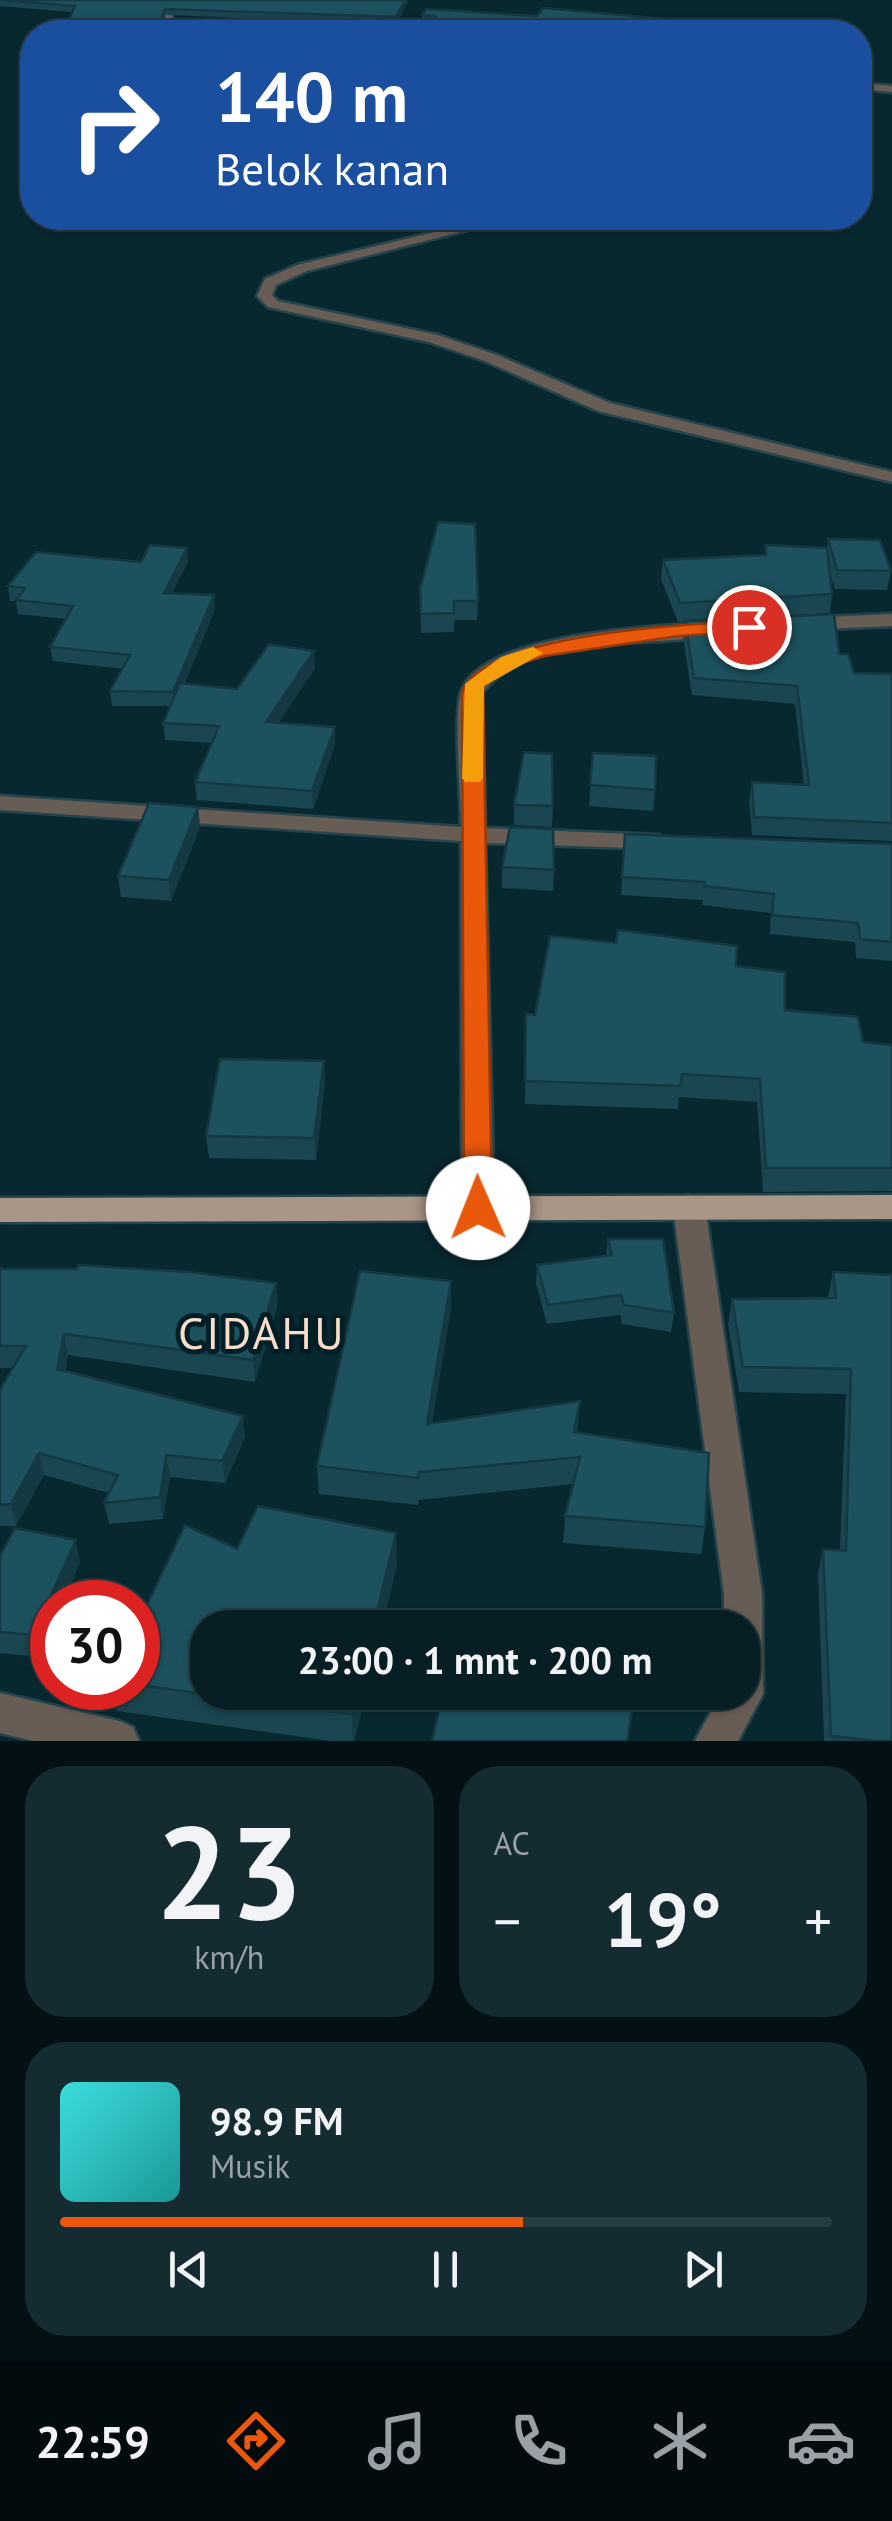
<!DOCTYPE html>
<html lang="id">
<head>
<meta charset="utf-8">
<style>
	body { margin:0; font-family:"PT Sans",sans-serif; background:#142b31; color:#f1f3f6; height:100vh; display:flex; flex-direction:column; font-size:38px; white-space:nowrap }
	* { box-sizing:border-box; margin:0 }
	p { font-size:32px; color:#98a2a6 }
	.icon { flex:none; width:55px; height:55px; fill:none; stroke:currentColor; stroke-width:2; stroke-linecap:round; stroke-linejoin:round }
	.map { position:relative; height:1741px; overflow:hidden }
	.details { display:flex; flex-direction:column; gap:25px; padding:25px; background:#031014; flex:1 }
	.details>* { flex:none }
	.banner { position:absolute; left:20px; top:20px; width:852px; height:210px; border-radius:40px; box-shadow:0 2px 8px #0004,0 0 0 2px #273c41; background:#1a4fa0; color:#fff; overflow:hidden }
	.speed { position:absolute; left:30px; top:1580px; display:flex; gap:20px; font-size:50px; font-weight:700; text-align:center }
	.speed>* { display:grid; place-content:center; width:130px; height:130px; border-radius:50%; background:#061e24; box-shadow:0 2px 8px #0004,0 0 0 2px #273c41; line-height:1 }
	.speed .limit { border:15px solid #d22; background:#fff; color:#111 }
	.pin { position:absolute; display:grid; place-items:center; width:85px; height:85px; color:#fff; margin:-42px; border:5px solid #fff; border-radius:50%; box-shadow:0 2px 10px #0007 }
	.me { position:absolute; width:110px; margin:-55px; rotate:359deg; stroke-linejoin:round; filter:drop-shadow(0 0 8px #0008) }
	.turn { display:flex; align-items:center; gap:35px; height:210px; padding:0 30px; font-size:45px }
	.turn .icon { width:130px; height:130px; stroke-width:2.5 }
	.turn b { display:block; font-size:70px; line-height:85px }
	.big { font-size:75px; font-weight:700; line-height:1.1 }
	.details .tile { flex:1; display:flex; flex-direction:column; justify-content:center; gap:15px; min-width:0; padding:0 35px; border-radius:40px; background:#142b31 }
	.details .dial { align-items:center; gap:0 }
	.dial b { font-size:130px; line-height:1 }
	.song { display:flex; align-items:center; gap:30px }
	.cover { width:120px; height:120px; border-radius:15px; background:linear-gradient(135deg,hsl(180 70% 55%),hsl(180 70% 35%)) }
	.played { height:10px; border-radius:5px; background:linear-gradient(90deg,#ea580c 60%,#273c41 60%) }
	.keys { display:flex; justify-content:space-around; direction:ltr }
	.heat { display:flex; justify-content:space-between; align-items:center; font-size:55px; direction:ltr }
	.details .tiles { flex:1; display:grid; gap:25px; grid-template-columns:1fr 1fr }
	.tile:last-child { grid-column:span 2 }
	.trip { position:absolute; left:190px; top:1610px; width:570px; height:100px; border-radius:40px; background:#061e24; box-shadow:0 2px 8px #0004,0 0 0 2px #273c41; font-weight:700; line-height:100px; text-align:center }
	.dock { display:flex; height:160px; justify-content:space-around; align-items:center; background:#020c0e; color:#98a2a6 }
	.dock .icon { width:70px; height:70px }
	.dock .current { color:#ea580c }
	.dock b { font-size:45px; color:#f1f3f6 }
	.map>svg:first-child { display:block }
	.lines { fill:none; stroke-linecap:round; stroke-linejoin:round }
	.minor-casing { stroke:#26444c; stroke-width:5 }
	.major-casing { stroke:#26444c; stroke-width:5 }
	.minor { fill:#675d55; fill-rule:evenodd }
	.major { fill:#aa9687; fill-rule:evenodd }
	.wall { fill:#194651 }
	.shaded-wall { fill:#143942 }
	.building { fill:#1d515e; stroke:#143942; stroke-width:2.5 }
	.route { fill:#ea580c; stroke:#983908; stroke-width:2.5 }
	.slow { fill:#f59e0b }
	.labels { text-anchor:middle; stroke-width:10; stroke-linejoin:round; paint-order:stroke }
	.near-quarter-label { font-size:45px; letter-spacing:2.5px; fill:#f9ddca; stroke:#001e26 }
</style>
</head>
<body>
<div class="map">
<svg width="892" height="1741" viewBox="0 0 892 1741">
	<rect width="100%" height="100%" fill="#082830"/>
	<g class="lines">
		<!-- minor casing -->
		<g class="minor-casing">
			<g id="minor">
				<path d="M165,0h10l-4,13 7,19h-10l-7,-19z"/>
				<path d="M230,20l203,9 5,3 -205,-7z"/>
				<path d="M860,83l32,3v6l-32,-3z"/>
				<path d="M493,218h22l-208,53 -31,14 -4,10 6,6 160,34 59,20 113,48 282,69v10l-294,-71 -113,-50 -56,-19 -161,-35 -11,-11 8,-17 32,-14z"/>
				<path d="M892,614v12l-90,4 -10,-6 10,-6z"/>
				<path d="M717,623l10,6 -3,4c-71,18 -192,-6 -242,60l3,135 174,7 12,7 -12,7 -174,-6 9,365 -5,8 -11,4 -11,-4 -5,-8 -1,-367 -461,-31v-14l461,31c0,-35 -7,-100 -1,-131 13,-64 206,-71 257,-73z"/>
				<path d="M689,1195l11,4 5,8 57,387 1,100 -25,47h-43l27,-49h20v-64h-18v-34l-51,-387 5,-8z"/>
				<path d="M0,1693l119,28 14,6 6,14h-105l-34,-8z"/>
			</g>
		</g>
		<!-- major casing -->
		<g class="major-casing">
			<path id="major" d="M892,1195v24l-892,3v-24z"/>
		</g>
		<!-- minor -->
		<use href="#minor" class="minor"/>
		<!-- major -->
		<use href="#major" class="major"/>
	</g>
	<!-- wall -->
	<g class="wall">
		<path d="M0,0h408l-12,24 -230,-9 -2,4 102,4v9h-203l9,-20 -72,-6z"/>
		<path d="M422,15l311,17 -311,-8z"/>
		<path d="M828,539l63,32 -4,19 -52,-1 -5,-16 2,21 -2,19 -122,7 131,34 15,19 38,1v167l-140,-6 -3,-35 3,-18 52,3 -9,-81 -103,-9 -9,-57 2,-16h-7l-17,-43 2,-19 101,-5 2,-10 61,3z"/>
		<path d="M187,548l1,14 -16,31 43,16 -30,74 52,6 77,-38 1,17 -37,55 57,4v17l-22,65 -116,-9 -2,-18 17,-39 -47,-3 -2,-17 7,-17h-58l-2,-15 13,-22 -70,-8 -3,-14 16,-28 -48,-5 -2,-13h-6l-2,-15 133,-24z"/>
		<path d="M420,589l58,12 -1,19h-23v12l-33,1z"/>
		<path d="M593,753l62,37 -2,21 -64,-5z"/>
		<path d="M514,805l39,1 -1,21 -38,-2z"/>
		<path d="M198,807l2,20 -29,74 -50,-4 -3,-21z"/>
		<path d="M625,834l267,10v117l-36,-3 -1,-16 -85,-8 1,-21 -69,-8 1,-5 -82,-5z"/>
		<path d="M502,867l52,3 -1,21 -51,-3z"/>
		<path d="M736,966l49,44 78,32 29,3v146l-129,1 -6,-90 -78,-5 -1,12 -153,-5 1,-90 9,1z"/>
		<path d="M324,1061l1,21 -9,78 -107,-2 -3,-22z"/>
		<path d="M608,1239l66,74 -3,19 -49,-8 -2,-9 -73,9 -11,-40 1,-19 69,-9z"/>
		<path d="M0,1269l276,14 2,21 -23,78 -187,-27 -3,16 180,66 -20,46 -55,-6 -7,42 -54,5 -5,-21 5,-10 -65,-18 -28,51h-16v-137l13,-21h-13z"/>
		<path d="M833,1272l59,3v466h-68l-6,-168 5,-24 17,1 6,-156 -107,-2 -11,-68 4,-25 96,-1z"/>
		<path d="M451,1281v27l-19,115 145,9 128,95 -4,27 -138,-11 2,-27 8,-32 -154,16 -1,5 -99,-11 -2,-28z"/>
		<path d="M0,1556l80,6 -17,40h-11v24l-13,31 -39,-4z"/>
		<path d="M397,1564l-15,64h-174l158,64 -12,49h-23l-214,-30 -5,-23h26v-64z"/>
	</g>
	<!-- shaded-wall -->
	<g class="shaded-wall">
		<path d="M405,0h3l-12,24v-7z"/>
		<path d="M187,548l1,14 -23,45 -1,-14z"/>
		<path d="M214,595l1,14 -40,97 -2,-14z"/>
		<path d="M314,651l1,17 -48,71 -1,-17z"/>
		<path d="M335,727v17l-22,65 -1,-18z"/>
		<path d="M198,807l2,20 -29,74 -2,-21z"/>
		<path d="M324,1061l1,21 -9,78 -2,-22z"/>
		<path d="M451,1281v27l-24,143v-27z"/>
		<path d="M276,1283l2,21 -23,78 -2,-22z"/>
		<path d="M64,1334l4,21 -6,36 -5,-22z"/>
		<path d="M580,1401l-2,27 -6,31 2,-27z"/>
		<path d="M243,1416l2,21 -20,46 -3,-22z"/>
		<path d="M39,1453l5,22 -28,51 -5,-22z"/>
		<path d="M166,1455l4,22 -7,42 -3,-22z"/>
		<path d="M396,1533l1,31 -15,64h-9z"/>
		<path d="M76,1540l4,22 -17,40h-11v24l-13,31 -6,-22z"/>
		<path d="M357,1692h9l-13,49 -1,-27z"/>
	</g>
	<!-- building -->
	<g class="building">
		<path d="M0,0h405l-9,17 -231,-8 -3,7 3,4 101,3 -1,9h-202l12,-26z"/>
		<path d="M543,8l191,17 -5,7h-318l4,-7 26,-1 -6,-8 -13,-1 4,-6 111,7z"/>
		<path d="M438,522l37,2 3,77h-24v12l-33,1 -1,-25z"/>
		<path d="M828,539l52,1 11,31 -54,-1z"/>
		<path d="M150,545l37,3 -23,45 50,2 -41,97 -63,-1 20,-36 -80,-8 23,-41 -57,-6 9,-12 -17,-2 28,-34 105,10z"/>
		<path d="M766,545l61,3 5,46 -152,9 -17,-43 103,-5z"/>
		<path d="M834,614l5,40h9l6,19 38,1v149l-138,-6 -2,-35 57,3 -12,-99 -103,-8 -9,-57z"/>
		<path d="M269,644l45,7 -48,71 69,5 -23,64 -117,-9 24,-56 -56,-3 17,-40 57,6z"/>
		<path d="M524,752l28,2 1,52 -39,-1z"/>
		<path d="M593,753l63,3 -1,34 -65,-5z"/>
		<path d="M149,803l49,4 -29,73 -51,-4z"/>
		<path d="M510,827l43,2 1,41 -52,-3z"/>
		<path d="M625,834l267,10v98l-32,-3 -2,-16 -86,-8 2,-21 -70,-8 1,-4 -83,-5z"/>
		<path d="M618,930l119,16 -1,20 49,6v38l73,7 5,25 29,3v123h-126l-6,-89 -78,-5 -2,12 -155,-5 1,-67 9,1 15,-79 66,7z"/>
		<path d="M220,1059l104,2 -10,77 -108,-2z"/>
		<path d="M608,1239h55l11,74 -50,-8 -3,-10 -73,10 -11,-40 75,-10z"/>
		<path d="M78,1265l112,7 86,11 -23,77 -189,-26 -7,35 186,47 -21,45 -56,-6 -6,42 -56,6 14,-28 -79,-22 -28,51 -11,1v-116l26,-43h-26v-77h77z"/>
		<path d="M360,1271l91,10 -24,143 153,-23 -6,31 135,21 -4,74 -140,-11 15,-59 -161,15 -1,6 -101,-12z"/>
		<path d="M833,1272l59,3v466h-15l-46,-5 -8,-187 23,2 5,-182 -108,-2 -11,-68 104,-1z"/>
		<path d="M258,1506l138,27 -23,95h-165v64h149l-5,22 -214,-29v-61l47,-99 52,24z"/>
		<path d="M15,1528l61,12 -43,95 -33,-3v-76z"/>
		<path d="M443,1692h28l94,13 3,-13h67l-8,49h-195z"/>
	</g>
	<!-- route -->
	<path class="route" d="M749,621l7,2v8l-78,5 -133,20 -30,9 -32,21 9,522 -4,8 -10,3 -10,-3 -4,-8 -2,-515c19,-60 230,-69 287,-72z"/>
	<!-- slow -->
	<path class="slow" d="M533,647l10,6 -59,33 -1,92 -3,4h-15l-3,-4 3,-94 36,-27z"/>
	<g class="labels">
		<!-- near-quarter labels -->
		<g class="near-quarter-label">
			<text x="262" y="1349">CIDAHU</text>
		</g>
	</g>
</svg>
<div class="speed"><div class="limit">30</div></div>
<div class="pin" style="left:749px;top:627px;background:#d93025"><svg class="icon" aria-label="arrive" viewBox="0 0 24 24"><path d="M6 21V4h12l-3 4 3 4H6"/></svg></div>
<svg class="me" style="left:478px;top:1208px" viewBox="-20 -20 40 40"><circle r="19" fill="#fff"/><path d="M0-13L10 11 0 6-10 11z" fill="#ea580c"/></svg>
<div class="trip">23:00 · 1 mnt · 200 m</div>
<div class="banner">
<div class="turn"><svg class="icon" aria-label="right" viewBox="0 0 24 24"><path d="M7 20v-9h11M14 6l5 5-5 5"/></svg><div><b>140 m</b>Belok kanan</div></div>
</div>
</div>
<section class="details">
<div class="tiles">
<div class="tile dial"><b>23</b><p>km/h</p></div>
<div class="tile"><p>AC</p>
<div class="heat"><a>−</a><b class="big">19°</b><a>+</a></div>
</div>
<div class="tile">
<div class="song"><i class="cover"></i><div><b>98.9 FM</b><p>Musik</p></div></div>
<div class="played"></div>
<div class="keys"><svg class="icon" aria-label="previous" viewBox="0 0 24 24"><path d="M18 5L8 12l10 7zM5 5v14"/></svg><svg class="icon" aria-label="pause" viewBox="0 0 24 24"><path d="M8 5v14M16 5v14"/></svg><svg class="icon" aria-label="next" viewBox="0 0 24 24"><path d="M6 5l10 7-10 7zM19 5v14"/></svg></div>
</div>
</div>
</section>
<nav class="dock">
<b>22:59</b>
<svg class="icon current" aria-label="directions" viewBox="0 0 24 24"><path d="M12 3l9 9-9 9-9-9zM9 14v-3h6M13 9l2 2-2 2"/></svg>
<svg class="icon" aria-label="music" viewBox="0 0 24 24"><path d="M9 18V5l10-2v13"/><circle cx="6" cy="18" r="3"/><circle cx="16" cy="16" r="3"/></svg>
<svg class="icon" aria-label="phone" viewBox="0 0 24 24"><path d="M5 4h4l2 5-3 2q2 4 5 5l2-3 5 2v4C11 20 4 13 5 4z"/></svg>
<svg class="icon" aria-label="climate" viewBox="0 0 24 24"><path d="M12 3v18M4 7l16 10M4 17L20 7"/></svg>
<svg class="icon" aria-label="car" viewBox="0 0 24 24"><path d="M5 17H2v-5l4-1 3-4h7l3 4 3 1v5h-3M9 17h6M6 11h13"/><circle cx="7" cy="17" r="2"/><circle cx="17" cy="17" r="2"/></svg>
</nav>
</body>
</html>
